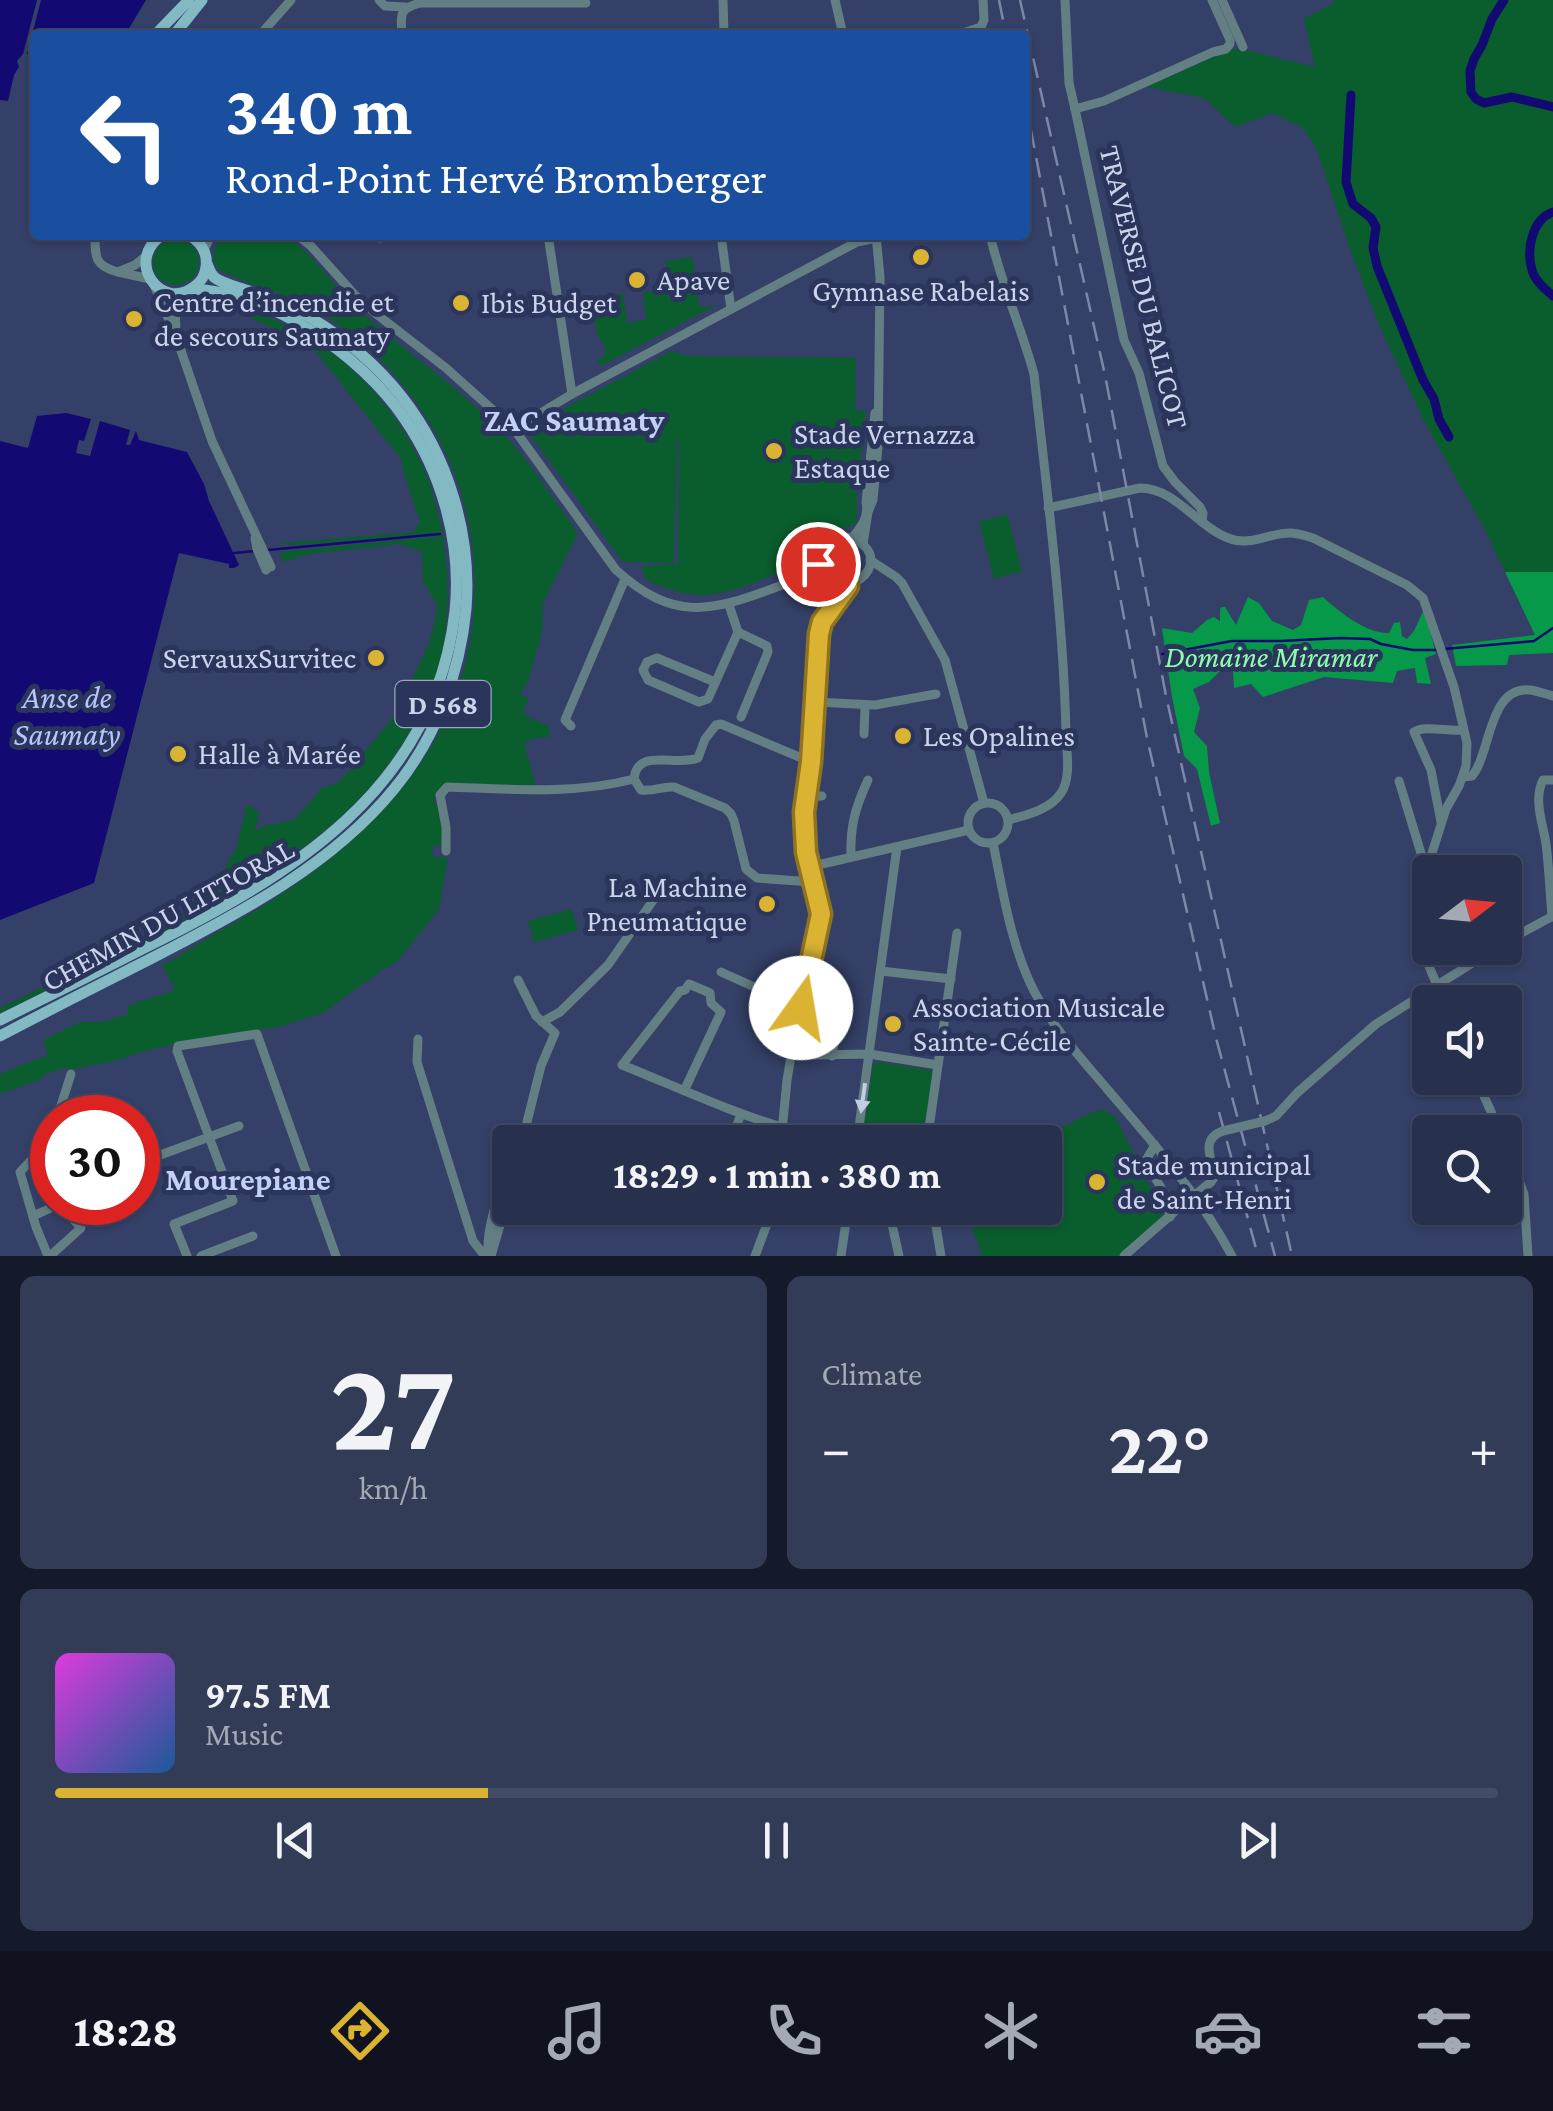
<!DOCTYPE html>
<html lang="en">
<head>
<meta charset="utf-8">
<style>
	body { margin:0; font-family:"Crimson Pro",serif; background:#333c57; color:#f1f3f6; height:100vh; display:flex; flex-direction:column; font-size:38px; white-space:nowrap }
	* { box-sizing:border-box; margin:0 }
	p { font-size:32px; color:#a4a9b6 }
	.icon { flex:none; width:55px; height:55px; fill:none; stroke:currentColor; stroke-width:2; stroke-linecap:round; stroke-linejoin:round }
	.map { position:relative; height:1256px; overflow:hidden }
	.drawer { display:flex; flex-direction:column; gap:20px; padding:20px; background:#151a2a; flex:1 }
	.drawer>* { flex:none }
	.banner { position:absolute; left:30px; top:30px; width:1000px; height:210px; border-radius:10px; box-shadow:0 2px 8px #0004,0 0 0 2px #434b65; background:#1a4fa0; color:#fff; overflow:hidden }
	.needle { width:65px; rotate:74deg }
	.controls { position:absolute; left:1412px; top:855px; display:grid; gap:20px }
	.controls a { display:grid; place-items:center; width:110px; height:110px; border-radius:10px; background:#27304d; box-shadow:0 2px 8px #0004,0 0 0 2px #434b65; font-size:50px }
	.speed { position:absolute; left:30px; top:1095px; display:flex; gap:20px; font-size:50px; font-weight:700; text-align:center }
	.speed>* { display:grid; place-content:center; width:130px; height:130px; border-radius:50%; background:#27304d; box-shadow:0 2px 8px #0004,0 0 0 2px #434b65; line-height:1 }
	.speed .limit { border:15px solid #d22; background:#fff; color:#111 }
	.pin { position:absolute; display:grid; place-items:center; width:85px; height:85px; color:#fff; margin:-42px; border:5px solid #fff; border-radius:50%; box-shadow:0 2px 10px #0007 }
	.me { position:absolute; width:110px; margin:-55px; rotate:13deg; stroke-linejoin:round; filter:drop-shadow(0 0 8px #0008) }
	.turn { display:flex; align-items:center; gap:35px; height:210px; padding:0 30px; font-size:45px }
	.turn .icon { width:130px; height:130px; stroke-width:2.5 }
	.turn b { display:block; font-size:70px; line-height:85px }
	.big { font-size:75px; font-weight:700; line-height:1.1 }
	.drawer .card { flex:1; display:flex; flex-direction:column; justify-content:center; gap:15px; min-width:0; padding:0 35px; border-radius:15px; background:#333c57 }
	.drawer .dial { align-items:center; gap:0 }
	.dial b { font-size:130px; line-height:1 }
	.song { display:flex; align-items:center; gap:30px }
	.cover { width:120px; height:120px; border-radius:15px; background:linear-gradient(135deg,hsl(300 70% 55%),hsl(210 70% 35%)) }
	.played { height:10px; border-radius:5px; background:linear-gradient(90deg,#dab333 30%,#434b65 30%) }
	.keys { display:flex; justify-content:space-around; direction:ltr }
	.heat { display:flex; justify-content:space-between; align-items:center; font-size:55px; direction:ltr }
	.drawer .tiles { flex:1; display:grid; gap:20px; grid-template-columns:1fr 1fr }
	.card:last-child { grid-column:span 2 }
	.trip { position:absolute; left:492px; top:1125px; width:570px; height:100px; border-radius:10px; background:#27304d; box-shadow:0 2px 8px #0004,0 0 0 2px #434b65; font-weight:700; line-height:100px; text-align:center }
	.menu { display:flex; height:160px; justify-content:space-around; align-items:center; background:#10131f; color:#a4a9b6 }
	.menu .icon { width:70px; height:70px }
	.menu .selected { color:#dab333 }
	.menu b { font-size:45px; color:#f1f3f6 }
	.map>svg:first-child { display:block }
	.green { fill:#0a5d2c }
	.forest { fill:#059949 }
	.water { fill:#120972 }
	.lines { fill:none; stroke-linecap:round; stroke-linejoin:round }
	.stream { stroke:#120972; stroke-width:2.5 }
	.canal { stroke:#120972; stroke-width:9 }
	.minor-tunnel { stroke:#4b567b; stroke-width:9; stroke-dasharray:9 4.5; stroke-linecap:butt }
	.minor { stroke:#647f84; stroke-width:9 }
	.major { stroke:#82b9c3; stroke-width:11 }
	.rail { stroke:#7d87a7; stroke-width:2.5; stroke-dasharray:20 10; stroke-linecap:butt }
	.minor-bridge { stroke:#647f84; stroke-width:9 }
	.oneway { fill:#c2cce2 }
	.route-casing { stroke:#8e7421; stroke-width:25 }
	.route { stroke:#dab333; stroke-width:18 }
	.poi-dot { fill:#dab333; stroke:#2b355c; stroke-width:4 }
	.labels { text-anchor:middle; stroke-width:10; stroke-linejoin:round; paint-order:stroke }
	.shield { fill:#2b355c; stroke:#9ca4c1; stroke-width:2.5 }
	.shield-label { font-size:28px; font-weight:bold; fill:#ccd4ec }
	.poi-label { font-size:30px; fill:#ccd4ec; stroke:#2b355c; text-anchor:start }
	.street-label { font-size:30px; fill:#ccd4ec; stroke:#2b355c }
	.park-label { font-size:30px; font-style:italic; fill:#8ffeac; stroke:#2b355c }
	.neighbourhood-label { font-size:32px; font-weight:bold; fill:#c4d0f7; stroke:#2b355c }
	.water-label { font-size:32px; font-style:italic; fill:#b5c6fb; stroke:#2b355c }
</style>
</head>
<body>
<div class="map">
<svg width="1553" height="1256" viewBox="0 0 1553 1256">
	<rect width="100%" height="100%" fill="#344067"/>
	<!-- green -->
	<g class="green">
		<path d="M1333,0h220v572h-48l-21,-44 -61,-109 -44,-94 -29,-76 -34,-102 -13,-19 -30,-15 -38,14 -31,-29 -57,-11 64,-29 7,-9h23l74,18 -11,-48 30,-16z"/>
		<path d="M225,235c16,0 48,-4 61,3 28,14 43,44 65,65 46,42 98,77 142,120 33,32 58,73 85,110l-35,70 -1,30 -14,48 -8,14 9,4 -7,14 21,11h5l2,13 -14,1 -12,5 12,43 -91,-1 -11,11 1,9 5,-1 3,41 -10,1 -1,6 2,5 14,1 -9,51 -41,52 -16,9 -59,43 -45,14 -87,14 -47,10 -29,10 -47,9 -2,-3 -24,9v3l-42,15v-20l48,-19 -5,-15 37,-18h22l27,-8 -2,-8c16,-7 33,-8 48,-17l-13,-24c19,-9 35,-21 53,-31 123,-68 236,-156 257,-305 7,-53 1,-107 -18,-157 -29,-74 -87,-140 -161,-173 -11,-4 -74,-26 -76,-31 -9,-13 -1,-24 8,-33z"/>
		<circle cx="176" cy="262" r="23"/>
		<path d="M692,257l7,50 17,-2 -115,61 -4,-5 8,-6v-9l-8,-11 -4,-35 16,-3 1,2h4v-3l9,-2 4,29 19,-3 -3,-28 29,-1 -3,-20h-3l-1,-10z"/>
		<path d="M252,311c79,26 141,86 174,163 8,18 11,39 17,59l-149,12 -12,-2 133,-11v-6l6,-2 -18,-53 -1,-11 -86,-108 -23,-15 -44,-20z"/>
		<path d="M672,351l14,5 170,2 -1,52 11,1 -9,81v30c-8,6 -14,5 -23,8 -16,6 -18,20 -26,33h-21v7c-58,21 -82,39 -142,9l-3,-13 36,-2 1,-123h-2l-3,122 -51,-1 -91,-125 3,-13z"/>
		<path d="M1007,514l15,57 -28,8 -15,-57z"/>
		<path d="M443,536c5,33 6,66 2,99 -4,31 -16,60 -30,87 -47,89 -129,144 -216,188 -7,4 -12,9 -19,13 -26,16 -55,27 -83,41l-1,2 -96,47v-5l151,-74 7,-4 1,-6 31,-13 32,-37 15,-28 9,-39 4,-2 9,8 -4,20 5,-6 34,-7 28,-32 15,-5 8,-7 50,-61 34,-71 9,-38 -15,-25 -1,-29 -22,-8 -91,10 -26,8 -3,-10z"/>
		<path d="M572,909l6,21 -44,12 -6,-21z"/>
		<path d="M877,1062l54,8 2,4 -10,68h-59l-2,-2 11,-75z"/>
		<path d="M1100,1110l6,1 10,7 49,100 -47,38h-136l-16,-48h79v-66h-12l55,-28z"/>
	</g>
	<!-- forest -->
	<g class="forest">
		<path d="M1505,572h48v81l-44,2 -2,10 -51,1 -4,-21 83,-10z"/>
		<path d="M1248,597l11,6 13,18 21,9 8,-5 8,-25 14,-3c16,15 44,37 66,36l5,-10 6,-1 2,14 5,3 7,-8 10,-22 12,45 -11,4 6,26 -14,-1 -2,-15 -18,3 -4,12 -69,-6 -61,20 -12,-13 -17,4 -1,-18 -13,1 -11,11 -16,7 7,19 -6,24 13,14 2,26 11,51 -9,3 -14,-57 -13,-13 -12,-59 -10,-69 30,5 15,-13 7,-3 6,4v-12l2,-2h3l11,18z"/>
	</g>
	<!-- water -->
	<g class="water">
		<path d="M0,0h37l-14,54 -6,7 2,6 -5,8 -6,26 -8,-1z"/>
		<path d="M41,0h105l-21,35h-90v21l-8,-2z"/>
		<path d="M66,413l25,6 -7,22 -5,-1 -3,13 14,3 10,-35 30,9 -4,15h4l6,-14 3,9 48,12 17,32 5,17 30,64 -5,3h-5v-4l-50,-11 -85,330 -94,37v-479l28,7 9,-32z"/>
	</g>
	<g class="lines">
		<!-- stream -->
		<g class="stream">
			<path d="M268,550l172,-16"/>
			<path d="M234,553l21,-2"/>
			<path d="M1444,649l90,-8 19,-13"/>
			<path d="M1162,654l70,-13h48l61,-3 29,1 11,5 32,6h23"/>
		</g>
		<!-- canal -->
		<g class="canal">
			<path d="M1504,0l-12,19 -10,26 -8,14 -4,12 1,21 5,7 8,4 28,-6 41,10"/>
			<path d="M1351,95l-5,87 7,22 18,14 5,9 -3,21 4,18 46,114 11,19 5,20 10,18"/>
			<path d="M1553,212c-21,7 -27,38 -21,58 3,11 13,19 21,26"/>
		</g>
		<!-- minor-tunnel -->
		<path class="minor-tunnel" d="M797,1055h15"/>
		<!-- minor -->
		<g class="minor">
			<path d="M379,0l6,6 21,1"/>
			<path d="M723,0l1,35"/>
			<path d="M835,0l8,35"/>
			<path d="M1065,0l4,83 6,26 29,-8 109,-49 13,-3 4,-5v-4l-18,-40"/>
			<path d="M1222,0l21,47"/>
			<path d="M260,35l31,-35"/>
			<path d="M402,35c-1,-20 -4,-26 18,-32h166"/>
			<path d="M957,35l24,-8 3,-7 -1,-20"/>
			<path d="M1075,109l49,231 15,33 24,93 12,16 25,25 3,6 -1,9"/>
			<path d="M95,235c0,23 0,31 23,37"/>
			<path d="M297,235l14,11 43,48 21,19 71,55 68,61 102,141c58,52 94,42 161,17 19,-7 33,-12 53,-7"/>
			<path d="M369,235l10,3 27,-3"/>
			<path d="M548,235l24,159"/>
			<path d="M721,235l10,74"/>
			<path d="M990,235c11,48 31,92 44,139 13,119 29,239 32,358 0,18 6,45 -5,61 -11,17 -35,22 -53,27"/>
			<path d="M204,250l7,-15"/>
			<path d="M146,256l-11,9 -17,7 32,7"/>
			<path d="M154,285l23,54 35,102 59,126"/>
			<path d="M176,326c-2,-13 1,-22 8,-34"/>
			<path d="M514,429l58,-35 285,-152 20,-4"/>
			<path d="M1048,508l92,-20c35,0 57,38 88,50 22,9 40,-5 62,-5 8,0 16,3 23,5l94,47 16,13 31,89 13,56 -1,23 -7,20 -13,23 -26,82 -4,29 2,20 26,62"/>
			<path d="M255,538l2,11 9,21"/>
			<path d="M852,538c10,-12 17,-21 14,-36l9,-89"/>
			<path d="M863,544l5,-32 5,-12 5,-53 2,-170 -4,-42"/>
			<path d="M870,560l26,17 6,6 43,77 39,143"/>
			<path d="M803,577c6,-5 12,-10 16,-16 3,-5 4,-10 7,-14 8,-12 24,-13 35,-4 36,28 -38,71 -39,14"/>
			<path d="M738,632l29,14 1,6 -27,65"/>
			<path d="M715,682l-58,-24 -10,4 -4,8 5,10 51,22 9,-3 30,-67 -9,-27"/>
			<path d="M815,702l60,3 61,-11"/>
			<path d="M571,726l-6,-6 60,-141"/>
			<path d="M864,734l1,-28"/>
			<path d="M1463,777l9,-1c19,-22 16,-90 58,-86 7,1 16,4 23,6"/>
			<path d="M634,779c3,-32 42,-12 64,-21l7,-19 11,-14 5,-1 90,38"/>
			<path d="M1399,781l25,82 4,5"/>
			<path d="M805,797l17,-1"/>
			<circle cx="988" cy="823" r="20"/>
			<path d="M1441,822l-10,-52 -17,-38c12,-7 34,0 49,-2"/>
			<path d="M993,843c10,49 18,103 41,148 19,37 47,67 74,99 45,53 91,104 124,166"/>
			<path d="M446,851v-24l-6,-32 7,-8c62,2 126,8 187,-8l7,11c12,2 21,-4 33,-3l51,21 6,6 3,7 12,48 11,9 55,4"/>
			<path d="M851,857c-1,-31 4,-49 17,-77"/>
			<path d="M809,867l160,-37"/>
			<path d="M1552,917c-2,-25 -3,-49 -6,-73 -3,-21 -13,-44 -3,-64h10"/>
			<path d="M1505,942l48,-26"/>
			<path d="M881,971l70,8"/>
			<path d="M721,972l80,36"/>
			<path d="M518,980l18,36 19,17 -14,33 -19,76"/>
			<path d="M542,1022l18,-10 48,-47 46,-66"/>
			<path d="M418,1039l-1,23 56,179 12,15"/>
			<path d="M812,1055l57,-1 69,11"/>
			<path d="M832,1056l4,-27"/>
			<path d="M1476,1078l24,54"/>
			<path d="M684,1091l37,-79 -10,-9 -1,-10 -21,-9 -4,6 -5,1 -58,74c53,21 105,46 160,62"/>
			<path d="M57,1118l14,-44"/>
			<path d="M1265,1121l11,-5 21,-23 79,-69 120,-76"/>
			<path d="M732,1138l9,-24"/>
			<path d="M781,1142l6,-62 7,-41 27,-125 -15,-62 -3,-40 9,-61 7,-117 3,-12 26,-36"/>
			<path d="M857,1142l40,-295"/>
			<path d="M927,1142l30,-209"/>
			<path d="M1505,1143l19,51 4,62"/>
			<path d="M1155,1145l-9,15v2l21,36 3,19"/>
			<path d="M47,1147l-10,7 -17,18 16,55 12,29"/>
			<path d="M47,1147l5,-16"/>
			<path d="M152,1158l87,-32"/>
			<path d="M1211,1182l5,-7c-6,-17 -15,-37 7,-44"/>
			<path d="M933,1208l8,48"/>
			<path d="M890,1215l9,41"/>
			<path d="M33,1216l27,-12 21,24 -31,28"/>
			<path d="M187,1256l-13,-32 59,-23 -56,-150 1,-5 79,-12 79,222"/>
			<path d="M201,1256l52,-20"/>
			<path d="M488,1256c-2,-25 10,-65 22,-87"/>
			<path d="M491,1256l19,-65"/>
			<path d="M755,1256l18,-48"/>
			<path d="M841,1256l7,-48"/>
			<path d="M1124,1256l49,-43"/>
		</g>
		<!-- major -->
		<g class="major">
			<path d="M155,35l34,-35"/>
			<path d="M174,35l28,-35"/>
			<path d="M162,235c-38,26 -1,77 32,52 7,-5 11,-11 12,-20 2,-14 -5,-25 -17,-32"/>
			<path d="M0,1020c47,-23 95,-47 142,-71 147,-72 293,-159 313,-338 7,-67 -13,-138 -51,-193 -43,-63 -135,-127 -213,-129"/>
			<path d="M0,1036c51,-27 103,-53 154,-79 86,-44 178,-92 240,-168 42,-51 66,-116 72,-180 6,-75 -18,-153 -64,-212 -25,-32 -56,-58 -91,-79 -20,-11 -41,-19 -62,-27 -11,-4 -27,-7 -35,-14 -4,-4 -5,-9 -7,-13"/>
		</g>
		<!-- rail -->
		<g class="rail">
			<path d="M999,0l7,35"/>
			<path d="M1020,0l85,375 61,321 126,560"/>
			<path d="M1025,99l122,639 69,300 59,218"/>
			<path d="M1219,1112l39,144"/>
		</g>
		<!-- minor-bridge -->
		<g class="minor-bridge">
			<path d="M1223,1131l42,-10"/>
			<path d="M1175,1211l36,-29"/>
		</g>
	</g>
	<!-- one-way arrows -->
	<defs><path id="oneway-solid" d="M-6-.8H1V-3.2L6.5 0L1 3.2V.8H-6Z" transform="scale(2.5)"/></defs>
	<use class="oneway" href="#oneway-solid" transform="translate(863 1098) rotate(98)"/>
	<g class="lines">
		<!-- route casing -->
		<g class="route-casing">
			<path id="route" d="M801,1008l20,-94 -15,-62 -2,-40 7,-50 8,-128 3,-12 26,-36c-17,-2 -27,-12 -26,-28l-4,6"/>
		</g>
		<!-- route -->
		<use href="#route" class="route"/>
	</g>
	<!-- markers -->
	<g class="poi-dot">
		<circle cx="921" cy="257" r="10"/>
		<circle cx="637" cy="280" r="10"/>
		<circle cx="461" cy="303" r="10"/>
		<circle cx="134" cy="319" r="10"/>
		<circle cx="774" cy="451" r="10"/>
		<circle cx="376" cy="658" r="10"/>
		<circle cx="903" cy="736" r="10"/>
		<circle cx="178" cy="754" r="10"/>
		<circle cx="767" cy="904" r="10"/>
		<circle cx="893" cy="1024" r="10"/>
		<circle cx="1097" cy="1182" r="10"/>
	</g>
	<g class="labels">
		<!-- shield labels -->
		<rect class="shield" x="395.5" y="681" width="95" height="46" rx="8"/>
		<g class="shield-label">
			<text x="443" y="714">D 568</text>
		</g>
		<!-- poi labels -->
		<g class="poi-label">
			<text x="657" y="290">Apave</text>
			<text x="921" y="301" text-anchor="middle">Gymnase Rabelais</text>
			<text x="154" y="312">Centre d’incendie et<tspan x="154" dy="34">de secours Saumaty</tspan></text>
			<text x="481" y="313">Ibis Budget</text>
			<text x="794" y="444">Stade Vernazza<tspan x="794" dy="34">Estaque</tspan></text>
			<text x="356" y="668" text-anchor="end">ServauxSurvitec</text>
			<text x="923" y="746">Les Opalines</text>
			<text x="198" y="764">Halle à Marée</text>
			<text x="747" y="897" text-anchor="end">La Machine<tspan x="747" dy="34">Pneumatique</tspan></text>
			<text x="913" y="1017">Association Musicale<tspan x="913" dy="34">Sainte-Cécile</tspan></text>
			<text x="1117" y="1175">Stade municipal<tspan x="1117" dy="34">de Saint-Henri</tspan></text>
		</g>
		<!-- street labels -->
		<g class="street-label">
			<text transform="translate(1144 287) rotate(76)" y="10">TRAVERSE DU BALICOT</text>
			<text transform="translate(168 915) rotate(-29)" y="10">CHEMIN DU LITTORAL</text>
		</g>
		<!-- park labels -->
		<g class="park-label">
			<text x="1271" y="667">Domaine Miramar</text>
		</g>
		<!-- neighbourhood labels -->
		<g class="neighbourhood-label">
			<text x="574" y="431">ZAC Saumaty</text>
			<text x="248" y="1190">Mourepiane</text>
		</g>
		<!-- water labels -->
		<g class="water-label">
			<text x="67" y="708">Anse de<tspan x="67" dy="37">Saumaty</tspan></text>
		</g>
	</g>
</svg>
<div class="controls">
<a><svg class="needle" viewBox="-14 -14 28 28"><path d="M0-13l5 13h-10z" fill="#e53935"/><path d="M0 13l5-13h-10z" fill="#a4a9b6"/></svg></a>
<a><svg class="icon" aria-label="sound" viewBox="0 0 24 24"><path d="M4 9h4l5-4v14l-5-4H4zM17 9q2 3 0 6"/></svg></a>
<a><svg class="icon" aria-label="search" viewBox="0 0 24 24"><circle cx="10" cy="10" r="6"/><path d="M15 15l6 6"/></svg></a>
</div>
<div class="speed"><div class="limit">30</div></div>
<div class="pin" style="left:818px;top:564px;background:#d93025"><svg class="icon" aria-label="arrive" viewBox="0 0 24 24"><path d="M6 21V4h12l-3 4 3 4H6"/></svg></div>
<svg class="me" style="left:801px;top:1008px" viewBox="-20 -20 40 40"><circle r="19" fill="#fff"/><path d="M0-13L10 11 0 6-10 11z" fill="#dab333"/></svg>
<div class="trip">18:29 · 1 min · 380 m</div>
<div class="banner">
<div class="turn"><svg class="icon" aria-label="left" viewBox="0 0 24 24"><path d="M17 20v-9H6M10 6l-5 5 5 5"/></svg><div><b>340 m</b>Rond-Point Hervé Bromberger</div></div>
</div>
</div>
<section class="drawer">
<div class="tiles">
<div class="card dial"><b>27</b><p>km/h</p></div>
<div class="card"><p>Climate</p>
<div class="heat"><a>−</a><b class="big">22°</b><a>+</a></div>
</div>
<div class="card">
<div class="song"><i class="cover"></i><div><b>97.5 FM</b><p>Music</p></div></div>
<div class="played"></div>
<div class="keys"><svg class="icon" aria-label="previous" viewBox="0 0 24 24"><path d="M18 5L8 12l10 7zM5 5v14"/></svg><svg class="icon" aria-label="pause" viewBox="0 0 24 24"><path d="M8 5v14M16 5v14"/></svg><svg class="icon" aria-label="next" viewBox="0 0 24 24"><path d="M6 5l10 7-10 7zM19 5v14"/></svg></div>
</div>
</div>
</section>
<nav class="menu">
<b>18:28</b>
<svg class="icon selected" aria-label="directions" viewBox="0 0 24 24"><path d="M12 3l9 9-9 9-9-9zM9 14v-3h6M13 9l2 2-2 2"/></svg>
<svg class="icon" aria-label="music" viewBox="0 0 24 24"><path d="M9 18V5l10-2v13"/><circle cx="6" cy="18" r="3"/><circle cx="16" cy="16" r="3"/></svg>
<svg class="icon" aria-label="phone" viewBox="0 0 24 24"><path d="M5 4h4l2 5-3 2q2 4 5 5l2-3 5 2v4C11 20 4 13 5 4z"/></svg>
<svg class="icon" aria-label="climate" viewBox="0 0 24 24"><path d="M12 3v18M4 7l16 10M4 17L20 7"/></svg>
<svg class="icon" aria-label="car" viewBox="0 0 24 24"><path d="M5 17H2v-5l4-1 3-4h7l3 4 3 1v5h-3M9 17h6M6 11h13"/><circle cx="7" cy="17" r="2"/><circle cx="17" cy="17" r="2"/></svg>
<svg class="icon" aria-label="filters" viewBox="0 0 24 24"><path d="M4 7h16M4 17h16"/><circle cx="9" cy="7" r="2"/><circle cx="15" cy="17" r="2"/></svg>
</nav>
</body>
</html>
